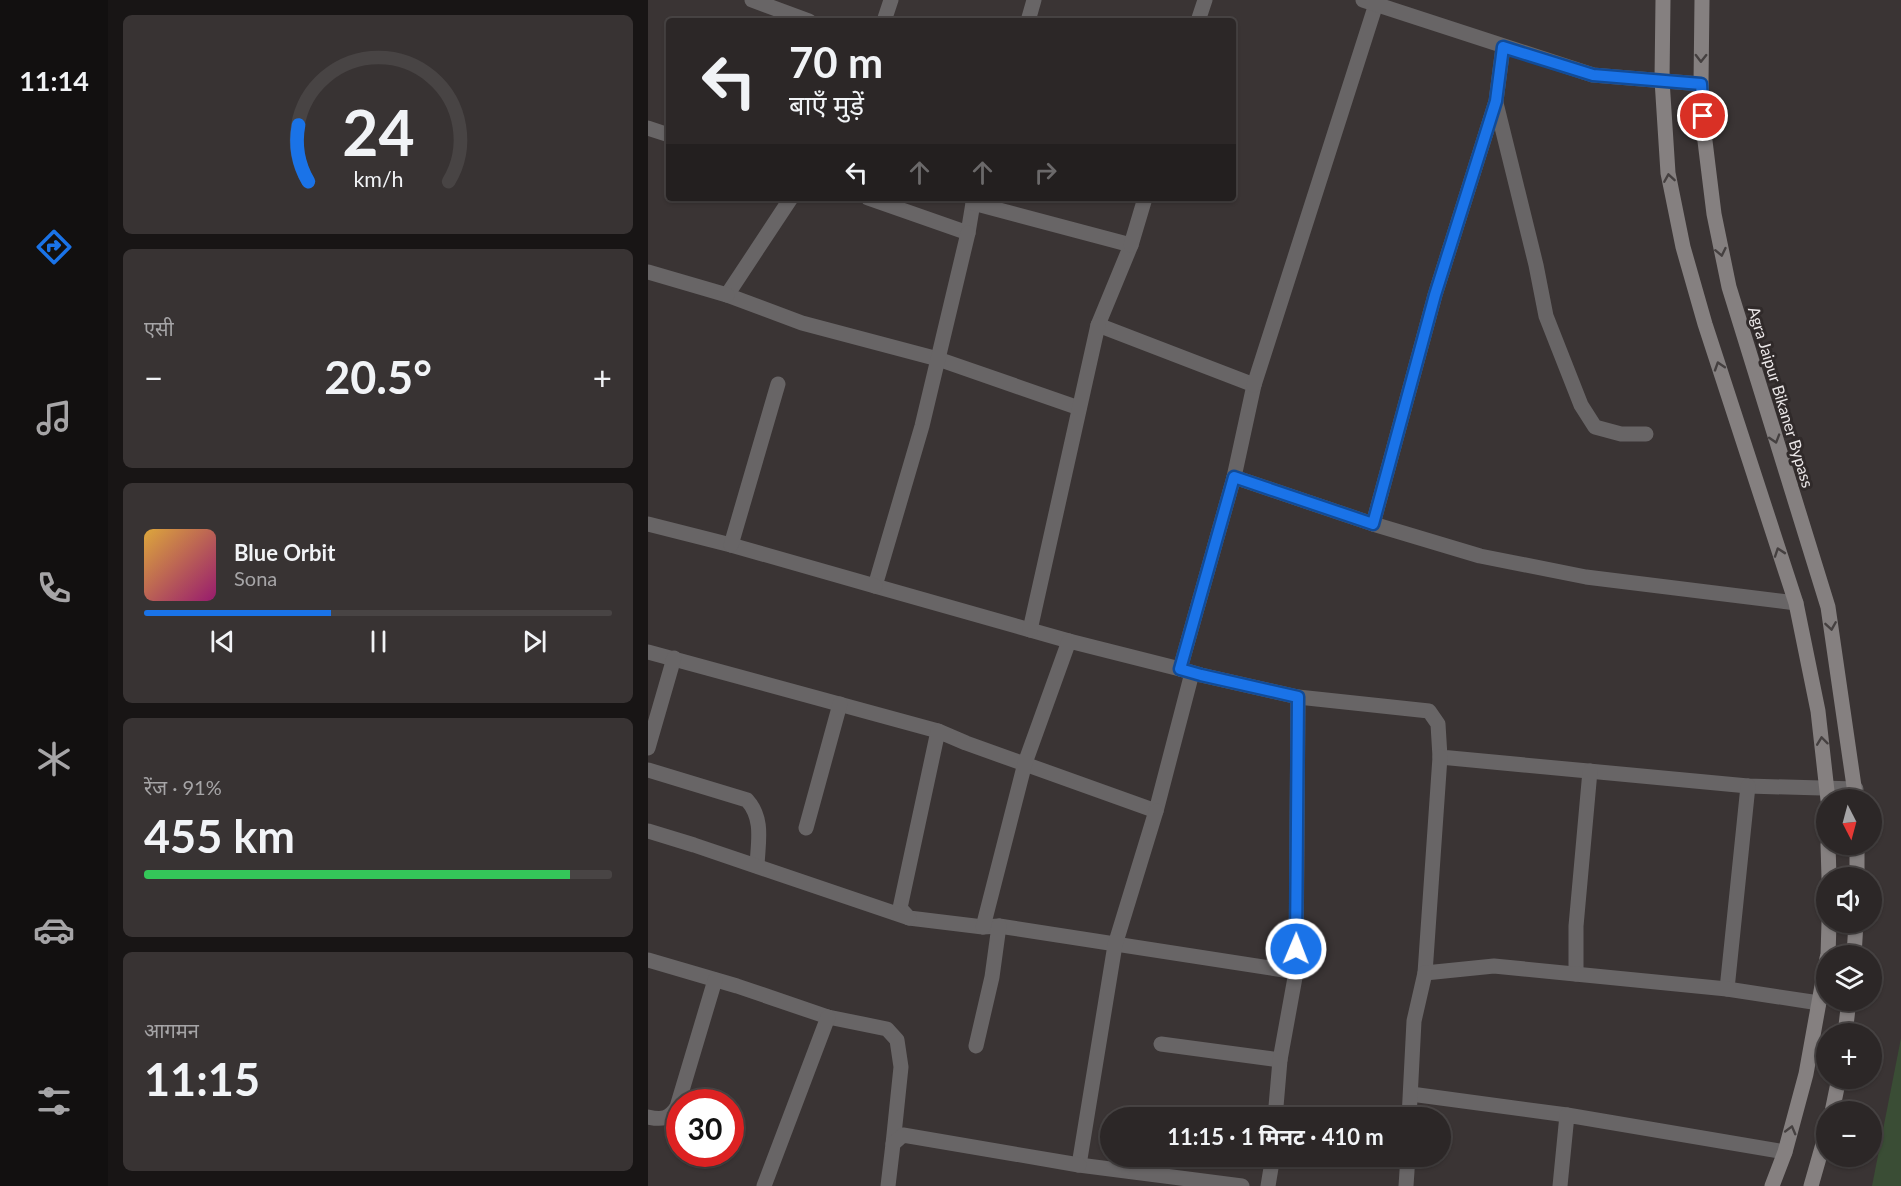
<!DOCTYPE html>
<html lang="hi">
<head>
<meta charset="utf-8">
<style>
	body { margin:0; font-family:Lato,"Noto Sans Devanagari",sans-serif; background:#383333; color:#f1f3f6; height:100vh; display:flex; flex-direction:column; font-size:22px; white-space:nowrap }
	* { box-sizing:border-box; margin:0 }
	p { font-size:20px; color:#a6a5a7 }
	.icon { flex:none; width:33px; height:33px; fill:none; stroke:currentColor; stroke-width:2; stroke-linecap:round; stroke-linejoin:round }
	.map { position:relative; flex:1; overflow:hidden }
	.sheet { display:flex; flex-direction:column; gap:15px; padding:15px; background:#181515; width:540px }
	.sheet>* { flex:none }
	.top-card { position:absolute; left:18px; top:18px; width:570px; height:183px; border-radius:6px; box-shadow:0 2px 4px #0004,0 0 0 2px #484444; background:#2c2727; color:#f1f3f6; overflow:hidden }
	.needle { width:39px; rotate:174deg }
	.tools { position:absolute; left:1168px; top:789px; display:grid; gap:12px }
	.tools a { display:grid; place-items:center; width:66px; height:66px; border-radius:50%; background:#2c2727; box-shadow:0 2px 4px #0004,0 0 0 2px #484444; font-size:30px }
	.speed { position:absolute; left:18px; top:1089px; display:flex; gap:12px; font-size:30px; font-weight:700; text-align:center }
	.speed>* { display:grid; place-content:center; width:78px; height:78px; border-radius:50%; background:#2c2727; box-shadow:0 2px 4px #0004,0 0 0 2px #484444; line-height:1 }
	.speed .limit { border:9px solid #d22; background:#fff; color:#111 }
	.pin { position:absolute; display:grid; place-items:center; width:51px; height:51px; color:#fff; margin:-26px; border:3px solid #fff; border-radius:50%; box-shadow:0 2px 6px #0007 }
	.me { position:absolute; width:66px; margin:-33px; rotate:1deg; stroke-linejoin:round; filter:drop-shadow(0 0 4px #0008) }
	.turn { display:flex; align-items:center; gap:21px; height:126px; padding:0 24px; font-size:27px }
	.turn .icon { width:78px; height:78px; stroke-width:2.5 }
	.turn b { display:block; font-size:42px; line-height:51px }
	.lanes { display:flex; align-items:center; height:57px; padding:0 24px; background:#0003; justify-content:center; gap:30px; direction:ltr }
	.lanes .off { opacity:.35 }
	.big { font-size:45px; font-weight:700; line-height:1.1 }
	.sheet .widget { flex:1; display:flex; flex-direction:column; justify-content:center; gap:9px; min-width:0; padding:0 21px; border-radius:9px; background:#383333 }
	.sheet .dial { align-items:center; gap:0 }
	.dial svg { height:156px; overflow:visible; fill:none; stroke:#484444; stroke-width:7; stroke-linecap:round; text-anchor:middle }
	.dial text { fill:#f1f3f6; stroke:none }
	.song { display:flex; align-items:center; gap:18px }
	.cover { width:72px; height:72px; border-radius:9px; background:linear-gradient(135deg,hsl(40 70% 55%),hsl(320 70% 35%)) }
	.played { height:6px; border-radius:3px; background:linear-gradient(90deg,#1a73e8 40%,#484444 40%) }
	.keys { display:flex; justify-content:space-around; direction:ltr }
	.heat { display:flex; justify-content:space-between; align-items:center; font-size:33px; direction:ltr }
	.charge { height:9px; border-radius:4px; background:linear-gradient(90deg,#34c759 91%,#484444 0) }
	.trip { position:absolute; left:452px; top:1107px; width:351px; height:60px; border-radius:30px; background:#2c2727; box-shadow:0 2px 4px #0004,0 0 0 2px #484444; font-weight:700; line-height:60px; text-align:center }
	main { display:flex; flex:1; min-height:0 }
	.tabs { display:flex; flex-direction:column; width:108px; justify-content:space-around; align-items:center; background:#121010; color:#a6a5a7 }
	.tabs .icon { width:42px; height:42px }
	.tabs .on { color:#1a73e8 }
	.tabs b { font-size:27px; color:#f1f3f6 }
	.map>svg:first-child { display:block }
	.green { fill:#3a4d35 }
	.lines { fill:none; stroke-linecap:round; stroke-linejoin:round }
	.minor { stroke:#686566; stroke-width:15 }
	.tertiary { stroke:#686566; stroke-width:15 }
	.secondary { stroke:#858080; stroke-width:15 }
	.oneway { stroke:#454040 }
	.route-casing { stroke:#114b97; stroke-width:15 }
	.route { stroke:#1a73e8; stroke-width:10 }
	.labels { text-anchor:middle; stroke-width:6; stroke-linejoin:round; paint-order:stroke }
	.street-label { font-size:16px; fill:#ebe7e8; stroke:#302a2a }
</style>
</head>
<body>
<main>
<nav class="tabs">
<b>11:14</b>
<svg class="icon on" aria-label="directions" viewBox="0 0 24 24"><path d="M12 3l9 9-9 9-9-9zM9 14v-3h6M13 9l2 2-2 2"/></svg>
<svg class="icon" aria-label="music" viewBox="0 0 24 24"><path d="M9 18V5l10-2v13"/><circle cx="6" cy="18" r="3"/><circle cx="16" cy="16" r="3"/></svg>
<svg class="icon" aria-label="phone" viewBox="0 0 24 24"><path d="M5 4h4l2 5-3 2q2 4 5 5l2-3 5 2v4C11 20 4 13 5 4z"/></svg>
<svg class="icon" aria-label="climate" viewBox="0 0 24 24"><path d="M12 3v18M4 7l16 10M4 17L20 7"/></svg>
<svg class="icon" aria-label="car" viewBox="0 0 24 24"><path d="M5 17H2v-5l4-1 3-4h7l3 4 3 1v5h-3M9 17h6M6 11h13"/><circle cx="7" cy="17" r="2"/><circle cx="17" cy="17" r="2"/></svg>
<svg class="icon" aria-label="filters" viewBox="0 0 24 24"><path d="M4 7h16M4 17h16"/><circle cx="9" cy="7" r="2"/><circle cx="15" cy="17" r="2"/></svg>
</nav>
<section class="sheet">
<div class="widget dial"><svg viewBox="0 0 100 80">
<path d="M14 69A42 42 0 1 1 86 69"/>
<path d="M14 69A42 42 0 0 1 9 40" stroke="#1a73e8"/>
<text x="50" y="56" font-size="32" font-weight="700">24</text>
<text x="50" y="72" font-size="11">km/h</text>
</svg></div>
<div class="widget"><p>एसी</p>
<div class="heat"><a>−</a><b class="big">20.5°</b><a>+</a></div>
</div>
<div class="widget">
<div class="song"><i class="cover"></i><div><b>Blue Orbit</b><p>Sona</p></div></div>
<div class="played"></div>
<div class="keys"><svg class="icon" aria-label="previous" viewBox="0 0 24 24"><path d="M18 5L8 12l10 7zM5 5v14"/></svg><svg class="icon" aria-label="pause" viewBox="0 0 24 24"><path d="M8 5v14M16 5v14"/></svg><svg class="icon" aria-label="next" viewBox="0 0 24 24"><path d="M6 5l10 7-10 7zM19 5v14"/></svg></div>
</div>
<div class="widget"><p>रेंज · 91%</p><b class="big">455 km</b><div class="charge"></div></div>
<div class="widget"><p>आगमन</p><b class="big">11:15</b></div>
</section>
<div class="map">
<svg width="1253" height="1186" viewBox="0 0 1253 1186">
	<rect width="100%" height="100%" fill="#3a3434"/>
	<!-- green -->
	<path class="green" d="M1253,1038v148h-29z"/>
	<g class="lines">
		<!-- minor -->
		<g class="minor">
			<path d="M104,0l57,21"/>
			<path d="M236,21l7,-21"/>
			<path d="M380,21l6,-21"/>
			<path d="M550,21l7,-21"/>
			<path d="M848,103l40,162 10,51 35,89 14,22 26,7h25"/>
			<path d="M0,128l21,7"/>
			<path d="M143,198l-64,97 75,28 136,36 141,49"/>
			<path d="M220,198l100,35 5,-30"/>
			<path d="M327,198l-2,5 158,42 -33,80 156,60 -20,92 139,47 107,32 106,21 210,26"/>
			<path d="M320,233l-46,193 -47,160 194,55"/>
			<path d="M483,245l14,-47"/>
			<path d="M0,272l79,23"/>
			<path d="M606,385l122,-381"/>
			<path d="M586,477l-54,192 21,6 97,22 131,14 9,13 2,33 308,29 108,3"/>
			<path d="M0,524l83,21 144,41"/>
			<path d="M725,524l62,-229 61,-194 7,-54"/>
			<path d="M83,545l47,-161"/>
			<path d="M382,630l68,-305"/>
			<path d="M0,652l290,79"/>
			<path d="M544,673l-36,138 -190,-68 -28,-12 -38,177 9,10 74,9 16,-1 297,46 2,-275"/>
			<path d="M0,748l26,-90"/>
			<path d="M0,770l99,30c17,19 11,42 10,66"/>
			<path d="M508,811l-41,134 -36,220 163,21"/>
			<path d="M158,828l34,-124"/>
			<path d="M0,831l46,14 215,73"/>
			<path d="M335,927l42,-164 44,-122 111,28"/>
			<path d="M0,960l89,26 91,31 59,12 10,11 4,27 -8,77"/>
			<path d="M777,973l15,-216"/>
			<path d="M928,974v-48l14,-155"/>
			<path d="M1079,989l21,-203"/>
			<path d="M513,1044l119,16"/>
			<path d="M328,1046l16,-69 7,-51"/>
			<path d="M763,1094l156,21"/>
			<path d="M0,1117c14,3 21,2 29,-10l38,-127"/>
			<path d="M627,1118l5,-58 16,-88"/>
			<path d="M761,1118l5,-97 11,-48 69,-7 233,23 92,14"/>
			<path d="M116,1186l64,-169"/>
			<path d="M240,1186l5,-42 10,-9 176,30"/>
			<path d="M620,1186l5,-30"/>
			<path d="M758,1186l2,-30"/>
			<path d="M912,1186l7,-71 218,37"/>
		</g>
		<!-- tertiary -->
		<path class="tertiary" d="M715,0l230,75 108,9"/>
		<!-- secondary -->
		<g class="secondary">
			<path d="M1015,0l-1,80 6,93 15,74 22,77 91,279 22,108 10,89"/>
			<path d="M1054,0l-1,84 3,49 10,81 15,73 99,320 28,193"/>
			<path d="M1180,844l1,34"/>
			<path d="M1209,844v34"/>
			<path d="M1180,956l1,-34"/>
			<path d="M1206,956l2,-34"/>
			<path d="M1197,1034l4,-34"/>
			<path d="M1184,1112l7,-34"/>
			<path d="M1124,1186l13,-34 21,-78 21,-116"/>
			<path d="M1163,1186l16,-56"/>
		</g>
	</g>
	<!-- one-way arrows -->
	<defs><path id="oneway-chevron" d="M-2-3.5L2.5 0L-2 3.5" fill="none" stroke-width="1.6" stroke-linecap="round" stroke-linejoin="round" transform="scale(1.5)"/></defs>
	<g class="oneway">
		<use href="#oneway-chevron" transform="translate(1053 58) rotate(91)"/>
		<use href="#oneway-chevron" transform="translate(1021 178) rotate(-99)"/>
		<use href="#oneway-chevron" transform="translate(1073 252) rotate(78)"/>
		<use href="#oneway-chevron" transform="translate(1071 366) rotate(-108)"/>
		<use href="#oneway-chevron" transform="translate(1127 439) rotate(73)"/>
		<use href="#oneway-chevron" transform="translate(1131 552) rotate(-109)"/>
		<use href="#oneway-chevron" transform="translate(1183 626) rotate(81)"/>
		<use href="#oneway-chevron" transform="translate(1174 741) rotate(-97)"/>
		<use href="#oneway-chevron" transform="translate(1143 1130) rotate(-75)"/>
	</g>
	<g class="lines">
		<!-- route casing -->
		<g class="route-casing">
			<path id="route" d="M648,949l2,-252 -97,-22 -21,-6 54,-192 139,47 62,-229 61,-194 7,-54 90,28 108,9 2,32"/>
		</g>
		<!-- route -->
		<use href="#route" class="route"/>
	</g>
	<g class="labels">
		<!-- street labels -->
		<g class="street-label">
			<text transform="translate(1133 397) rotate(73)" y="6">Agra Jaipur Bikaner Bypass</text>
		</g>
	</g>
</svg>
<div class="tools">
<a><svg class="needle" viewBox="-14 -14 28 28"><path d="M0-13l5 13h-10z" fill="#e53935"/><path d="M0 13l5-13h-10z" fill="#a6a5a7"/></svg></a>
<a><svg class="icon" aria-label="sound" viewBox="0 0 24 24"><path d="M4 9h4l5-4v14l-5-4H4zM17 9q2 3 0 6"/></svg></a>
<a><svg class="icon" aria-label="layers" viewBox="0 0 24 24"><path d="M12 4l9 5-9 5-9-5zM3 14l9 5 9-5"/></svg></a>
<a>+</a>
<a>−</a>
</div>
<div class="speed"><div class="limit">30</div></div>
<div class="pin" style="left:1055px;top:116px;background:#d93025"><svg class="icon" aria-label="arrive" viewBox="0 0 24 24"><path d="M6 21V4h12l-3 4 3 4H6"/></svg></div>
<svg class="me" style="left:648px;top:949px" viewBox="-20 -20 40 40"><circle r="17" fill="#1a73e8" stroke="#fff" stroke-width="3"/><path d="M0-11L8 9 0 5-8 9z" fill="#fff"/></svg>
<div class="trip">11:15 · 1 मिनट · 410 m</div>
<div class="top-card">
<div class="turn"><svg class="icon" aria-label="left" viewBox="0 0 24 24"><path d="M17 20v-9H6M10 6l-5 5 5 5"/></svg><div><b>70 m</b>बाएँ मुड़ें</div></div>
<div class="lanes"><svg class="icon" aria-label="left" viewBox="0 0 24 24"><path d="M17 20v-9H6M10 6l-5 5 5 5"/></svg><svg class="icon off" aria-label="ahead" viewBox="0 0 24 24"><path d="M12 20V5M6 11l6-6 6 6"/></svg><svg class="icon off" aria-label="ahead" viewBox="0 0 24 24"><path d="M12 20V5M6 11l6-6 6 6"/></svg><svg class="icon off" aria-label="right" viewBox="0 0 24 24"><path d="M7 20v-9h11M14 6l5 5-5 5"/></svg></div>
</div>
</div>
</main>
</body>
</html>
